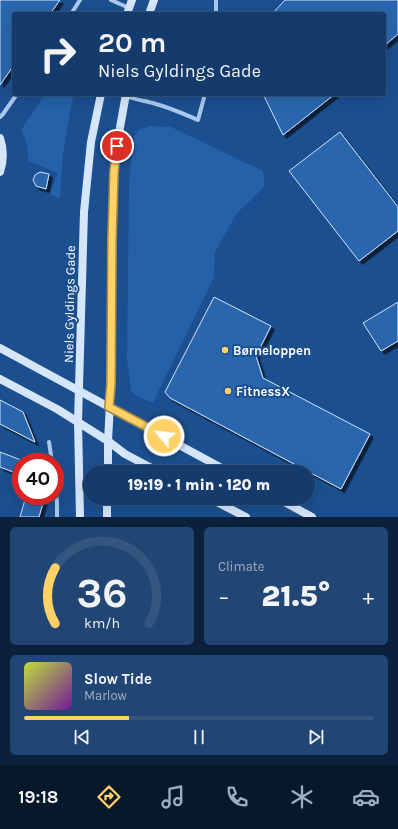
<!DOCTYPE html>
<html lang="en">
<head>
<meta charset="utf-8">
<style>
	body { margin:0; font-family:Karla,sans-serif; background:#214673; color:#f1f3f6; height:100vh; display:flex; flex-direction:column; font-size:15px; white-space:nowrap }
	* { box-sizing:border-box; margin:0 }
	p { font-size:13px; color:#9dadc1 }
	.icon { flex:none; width:22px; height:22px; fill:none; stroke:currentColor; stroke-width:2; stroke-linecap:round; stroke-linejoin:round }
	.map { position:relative; height:517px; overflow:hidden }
	.drawer { display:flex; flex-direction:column; gap:10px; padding:10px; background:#0b203b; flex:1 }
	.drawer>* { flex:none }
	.guide { position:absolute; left:12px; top:12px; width:374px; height:84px; border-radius:4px; box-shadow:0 4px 16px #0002,0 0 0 1px #33557e; background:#143b6b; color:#f1f3f6; overflow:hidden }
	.speed { position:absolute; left:12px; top:453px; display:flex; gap:8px; font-size:20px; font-weight:700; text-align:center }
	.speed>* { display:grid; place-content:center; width:52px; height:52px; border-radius:50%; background:#143b6b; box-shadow:0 4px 16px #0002,0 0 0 1px #33557e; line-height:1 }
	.speed .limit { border:6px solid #d22; background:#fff; color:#111 }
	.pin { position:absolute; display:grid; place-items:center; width:34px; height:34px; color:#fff; margin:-17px; border:2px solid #fff; border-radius:50%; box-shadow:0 1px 4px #0007 }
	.me { position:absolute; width:44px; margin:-22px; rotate:298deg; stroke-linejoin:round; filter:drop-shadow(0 0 3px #0008) }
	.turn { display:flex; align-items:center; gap:14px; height:84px; padding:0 20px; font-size:18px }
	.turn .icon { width:52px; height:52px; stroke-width:2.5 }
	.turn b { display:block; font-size:28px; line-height:34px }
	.big { font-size:30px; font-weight:800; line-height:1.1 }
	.drawer .card { flex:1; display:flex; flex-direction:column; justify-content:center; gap:6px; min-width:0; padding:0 14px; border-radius:6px; background:#214673 }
	.drawer .dial { align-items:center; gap:0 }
	.dial svg { height:104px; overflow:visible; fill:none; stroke:#33557e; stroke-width:7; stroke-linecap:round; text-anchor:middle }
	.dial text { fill:#f1f3f6; stroke:none }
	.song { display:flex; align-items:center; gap:12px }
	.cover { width:48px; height:48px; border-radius:6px; background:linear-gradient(135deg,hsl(70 70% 55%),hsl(280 70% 35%)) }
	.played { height:4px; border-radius:2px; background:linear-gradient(90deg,#ffd166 30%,#33557e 30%) }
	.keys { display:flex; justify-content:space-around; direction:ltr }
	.heat { display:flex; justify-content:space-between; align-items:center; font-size:22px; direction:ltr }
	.drawer .tiles { flex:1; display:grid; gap:10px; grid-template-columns:1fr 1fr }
	.card:last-child { grid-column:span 2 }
	.trip { position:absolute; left:83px; top:465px; width:232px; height:40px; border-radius:20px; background:#143b6b; box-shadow:0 4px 16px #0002,0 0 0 1px #33557e; font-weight:800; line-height:40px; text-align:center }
	.dock { display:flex; height:64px; justify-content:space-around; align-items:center; background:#08182b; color:#9dadc1 }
	.dock .icon { width:28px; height:28px }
	.dock .on { color:#ffd166 }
	.dock b { font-size:18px; color:#f1f3f6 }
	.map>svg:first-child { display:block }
	.green { fill:#2461a8 }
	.building { fill:#2a66ad; stroke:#cfe3fa; filter:url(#shadow) }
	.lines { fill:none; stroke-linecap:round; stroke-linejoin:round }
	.street { stroke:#a9c9ee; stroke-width:4 }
	.secondary { stroke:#d6e6fa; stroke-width:8 }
	.route-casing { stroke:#a68842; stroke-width:10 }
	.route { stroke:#ffd166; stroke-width:7 }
	.poi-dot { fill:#ffd166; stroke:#1b4f8f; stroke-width:1.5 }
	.labels { text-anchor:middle; stroke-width:4; stroke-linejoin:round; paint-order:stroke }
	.street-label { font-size:13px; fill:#fff; stroke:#1b4f8f }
	.poi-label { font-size:13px; font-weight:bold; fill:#fff; stroke:#1b4f8f; text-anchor:start }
</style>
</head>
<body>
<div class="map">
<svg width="398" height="517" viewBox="0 0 398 517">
	<defs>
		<filter id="shadow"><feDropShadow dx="3.5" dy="3.5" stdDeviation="0" flood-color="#0009"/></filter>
	</defs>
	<rect width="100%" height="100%" fill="#1b4f8f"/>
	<!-- green -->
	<g class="green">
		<path d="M45,94h29c-8,34 -13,70 -14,105l-10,-5 8,-21 -30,-12c1,-13 -1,-19 -7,-31z"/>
		<path d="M149,126l22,1 92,44 2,15 -28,27 -22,39 -1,25 -61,126 -18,-8 -4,-4 -4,-31 2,-176 5,-48 5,-6z"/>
	</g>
	<!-- building -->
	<g class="building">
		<path d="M0,0h60l-10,14h-36v51l-14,20z"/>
		<path d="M285,0h113v34l-14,12v-32h-112z"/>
		<path d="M263,94h72l-52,41z"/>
		<path d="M340,132l58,75v24l-39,30 -70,-90z"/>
		<path d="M40,172l9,2 -3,15 -10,-3 -3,-6 2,-5z"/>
		<path d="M214,297l57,29 -15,30 7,22 107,56 -29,55 -171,-91 -5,-6z"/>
		<path d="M398,302v39l-17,10 -18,-28z"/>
		<path d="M0,400l23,12 12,30 -35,-18z"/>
		<path d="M0,452l21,8v15l-21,-8z"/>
		<path d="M26,496h19l-6,21h-19z"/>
	</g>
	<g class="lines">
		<!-- street -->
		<g class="street">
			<path d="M111,0l18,8"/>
			<path d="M71,14l9,-14"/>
			<path d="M216,14v-14"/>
			<path d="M126,96c10,4 20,5 30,8 15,4 28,10 42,16l7,-26"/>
			<path d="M0,117l3,-3 14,-20"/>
			<path d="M49,442l3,20"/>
			<path d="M55,483l2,20v14"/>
		</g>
		<!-- secondary -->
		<g class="secondary">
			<path d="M127,14l5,-14"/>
			<path d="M149,14l5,-14"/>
			<path d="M0,138c4,12 4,22 0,34"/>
			<path d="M0,348l229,124"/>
			<path d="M0,379l57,30 51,32 17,13 34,18"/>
			<path d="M108,472v-31l3,-57 1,-145 2,-67 5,-39 7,-39"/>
			<path d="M209,498l37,19"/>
			<path d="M277,498l35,19"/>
			<path d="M80,517l-2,-95 6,-210 7,-70 10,-48"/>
			<path d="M107,517v-19"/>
		</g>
	</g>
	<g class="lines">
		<!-- route casing -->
		<g class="route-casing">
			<path id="route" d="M117,146l-3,26 -2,67 -1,145 -2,23 55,29"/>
		</g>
		<!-- route -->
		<use href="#route" class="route"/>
	</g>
	<!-- markers -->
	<g class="poi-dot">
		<circle cx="225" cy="350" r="4"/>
		<circle cx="228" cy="391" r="4"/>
	</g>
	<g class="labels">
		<!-- street labels -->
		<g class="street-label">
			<text transform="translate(69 304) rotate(-89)" y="5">Niels Gyldings Gade</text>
		</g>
		<!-- poi labels -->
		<g class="poi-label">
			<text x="233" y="355">Børneloppen</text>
			<text x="236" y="396">FitnessX</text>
		</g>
	</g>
</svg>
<div class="speed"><div class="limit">40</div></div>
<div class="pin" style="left:117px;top:146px;background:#d93025"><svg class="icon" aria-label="arrive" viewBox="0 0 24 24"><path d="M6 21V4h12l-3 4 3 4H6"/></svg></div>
<svg class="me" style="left:164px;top:436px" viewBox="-20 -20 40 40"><circle r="17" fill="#ffd166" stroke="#fff" stroke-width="3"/><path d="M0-11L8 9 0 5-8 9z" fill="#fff"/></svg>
<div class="trip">19:19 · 1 min · 120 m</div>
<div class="guide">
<div class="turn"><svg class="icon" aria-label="right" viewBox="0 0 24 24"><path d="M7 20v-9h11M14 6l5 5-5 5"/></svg><div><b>20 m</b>Niels Gyldings Gade</div></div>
</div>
</div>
<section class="drawer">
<div class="tiles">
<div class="card dial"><svg viewBox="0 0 100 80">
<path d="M14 69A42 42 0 1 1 86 69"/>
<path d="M14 69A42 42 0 0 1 14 26" stroke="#ffd166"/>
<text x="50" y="56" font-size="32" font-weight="700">36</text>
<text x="50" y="72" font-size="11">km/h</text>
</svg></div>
<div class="card"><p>Climate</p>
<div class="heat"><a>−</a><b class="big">21.5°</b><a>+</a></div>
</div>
<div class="card">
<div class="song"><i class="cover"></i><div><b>Slow Tide</b><p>Marlow</p></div></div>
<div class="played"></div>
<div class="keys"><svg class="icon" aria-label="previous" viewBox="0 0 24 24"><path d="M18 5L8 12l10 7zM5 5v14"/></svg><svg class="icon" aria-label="pause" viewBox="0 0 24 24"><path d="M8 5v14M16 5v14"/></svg><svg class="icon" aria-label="next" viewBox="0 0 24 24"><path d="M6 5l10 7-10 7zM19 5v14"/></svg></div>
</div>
</div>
</section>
<nav class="dock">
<b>19:18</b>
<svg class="icon on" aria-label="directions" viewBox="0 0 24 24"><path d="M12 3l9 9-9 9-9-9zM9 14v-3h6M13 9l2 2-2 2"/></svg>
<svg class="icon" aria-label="music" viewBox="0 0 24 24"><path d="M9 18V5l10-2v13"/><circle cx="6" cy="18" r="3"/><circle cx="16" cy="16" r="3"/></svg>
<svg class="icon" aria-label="phone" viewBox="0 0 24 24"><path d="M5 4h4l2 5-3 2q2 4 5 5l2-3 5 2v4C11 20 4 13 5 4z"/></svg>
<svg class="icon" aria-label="climate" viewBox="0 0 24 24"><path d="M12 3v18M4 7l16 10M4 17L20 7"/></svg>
<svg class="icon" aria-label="car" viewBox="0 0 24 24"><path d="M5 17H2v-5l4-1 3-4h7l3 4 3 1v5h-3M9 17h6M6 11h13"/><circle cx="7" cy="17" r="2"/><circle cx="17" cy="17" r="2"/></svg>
</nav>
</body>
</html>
